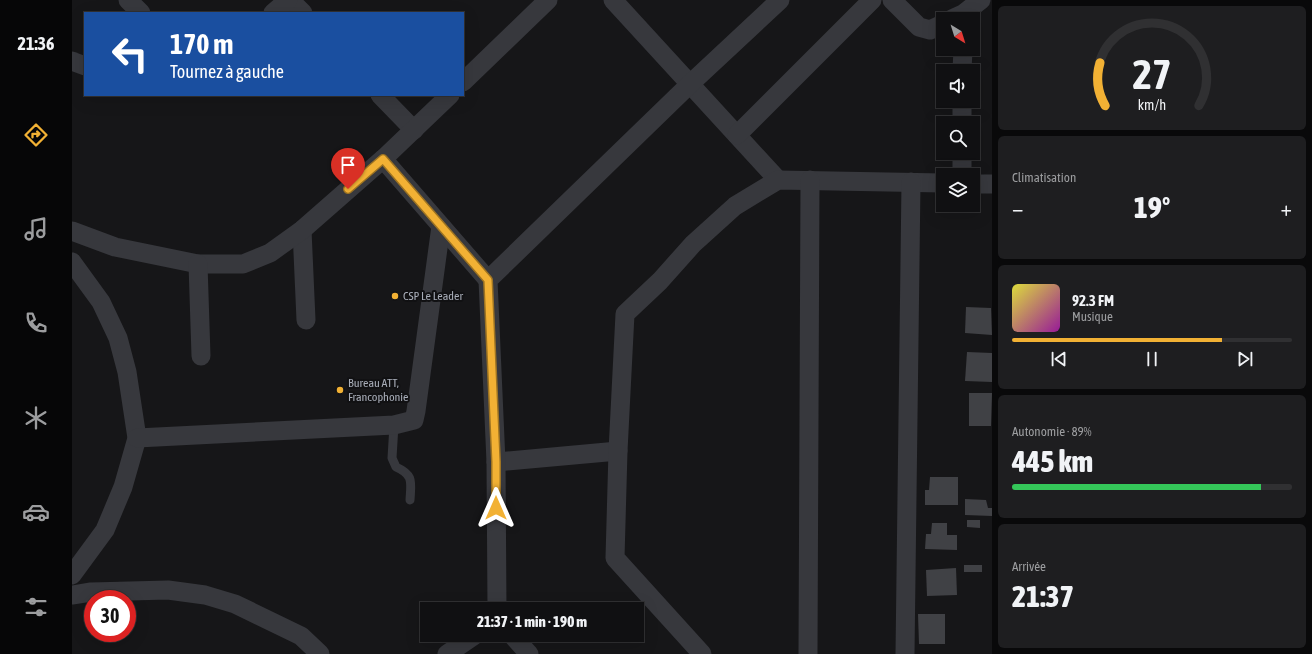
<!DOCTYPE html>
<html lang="fr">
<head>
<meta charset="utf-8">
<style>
	body { margin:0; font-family:"Asap Condensed",sans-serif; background:#1e1e20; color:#f1f3f6; height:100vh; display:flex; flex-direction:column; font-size:15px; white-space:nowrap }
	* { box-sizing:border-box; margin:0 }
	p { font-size:13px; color:#9c9d9f }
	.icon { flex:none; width:22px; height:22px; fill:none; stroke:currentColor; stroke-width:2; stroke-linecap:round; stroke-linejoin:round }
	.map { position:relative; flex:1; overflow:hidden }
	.sheet { display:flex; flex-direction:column; gap:6px; padding:6px; background:#09090a; width:320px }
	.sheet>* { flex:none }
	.hud { position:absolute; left:12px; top:12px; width:380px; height:84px; border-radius:0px; box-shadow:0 4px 16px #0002,0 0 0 1px #303032; background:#1a4fa0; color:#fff; overflow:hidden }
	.needle { width:26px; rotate:142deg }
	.controls { position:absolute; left:864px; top:12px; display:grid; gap:8px }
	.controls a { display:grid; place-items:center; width:44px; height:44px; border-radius:0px; background:#101012; box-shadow:0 4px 16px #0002,0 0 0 1px #303032; font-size:20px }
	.speed { position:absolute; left:12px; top:590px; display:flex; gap:8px; font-size:20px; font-weight:700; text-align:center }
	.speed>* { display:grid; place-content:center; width:52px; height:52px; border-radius:50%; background:#101012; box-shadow:0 4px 16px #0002,0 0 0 1px #303032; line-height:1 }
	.speed .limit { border:6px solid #d22; background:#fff; color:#111 }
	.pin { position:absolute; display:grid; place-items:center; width:34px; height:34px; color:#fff; margin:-41px -17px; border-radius:50% 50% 50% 0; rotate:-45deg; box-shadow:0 0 4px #0007 }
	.pin .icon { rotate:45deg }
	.me { position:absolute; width:44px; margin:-22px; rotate:0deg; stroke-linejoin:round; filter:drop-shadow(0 0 3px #0008) }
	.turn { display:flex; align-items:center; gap:14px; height:84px; padding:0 20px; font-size:18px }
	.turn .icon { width:52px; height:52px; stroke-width:2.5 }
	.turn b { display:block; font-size:28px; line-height:34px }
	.big { font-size:30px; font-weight:800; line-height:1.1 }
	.sheet .tile { flex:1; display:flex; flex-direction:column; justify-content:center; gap:6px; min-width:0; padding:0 14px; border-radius:6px; background:#1e1e20 }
	.sheet .dial { align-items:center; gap:0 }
	.dial svg { height:104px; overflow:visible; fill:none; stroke:#303032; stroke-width:7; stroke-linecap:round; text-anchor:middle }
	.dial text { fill:#f1f3f6; stroke:none }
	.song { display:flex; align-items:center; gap:12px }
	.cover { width:48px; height:48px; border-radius:6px; background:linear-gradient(135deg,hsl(60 70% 55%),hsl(300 70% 35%)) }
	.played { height:4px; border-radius:2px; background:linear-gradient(90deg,#f2b134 75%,#303032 75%) }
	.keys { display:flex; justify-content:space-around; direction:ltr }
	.heat { display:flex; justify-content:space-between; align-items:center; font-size:22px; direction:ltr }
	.charge { height:6px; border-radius:3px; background:linear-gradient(90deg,#34c759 89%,#303032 0) }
	.trip { position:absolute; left:348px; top:602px; width:224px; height:40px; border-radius:0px; background:#101012; box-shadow:0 4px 16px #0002,0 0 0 1px #303032; font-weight:800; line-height:40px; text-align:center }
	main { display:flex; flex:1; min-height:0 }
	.menu { display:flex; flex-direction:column; width:72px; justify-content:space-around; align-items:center; background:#060607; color:#9c9d9f }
	.menu .icon { width:28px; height:28px }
	.menu .selected { color:#f2b134 }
	.menu b { font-size:18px; color:#f1f3f6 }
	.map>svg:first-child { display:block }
	.building { fill:#404145 }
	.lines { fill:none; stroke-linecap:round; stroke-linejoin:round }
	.service { stroke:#37383d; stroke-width:9 }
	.minor { stroke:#37383d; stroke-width:19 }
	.route-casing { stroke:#9d7322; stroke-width:10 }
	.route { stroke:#f2b134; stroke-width:7 }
	.poi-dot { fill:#f2b134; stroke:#111113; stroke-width:1.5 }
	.labels { text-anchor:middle; stroke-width:4; stroke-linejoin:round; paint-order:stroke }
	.poi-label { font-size:12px; fill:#a8adb8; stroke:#111113; text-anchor:start }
</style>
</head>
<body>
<main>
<nav class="menu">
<b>21:36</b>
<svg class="icon selected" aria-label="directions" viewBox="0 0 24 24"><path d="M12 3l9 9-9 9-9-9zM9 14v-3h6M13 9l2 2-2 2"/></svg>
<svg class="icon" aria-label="music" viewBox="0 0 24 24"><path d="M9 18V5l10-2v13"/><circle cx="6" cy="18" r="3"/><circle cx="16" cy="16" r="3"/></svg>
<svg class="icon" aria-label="phone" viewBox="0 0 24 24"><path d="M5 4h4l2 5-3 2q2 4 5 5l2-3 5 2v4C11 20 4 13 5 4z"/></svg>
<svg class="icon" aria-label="climate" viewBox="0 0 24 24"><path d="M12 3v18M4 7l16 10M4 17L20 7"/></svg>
<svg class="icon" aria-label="car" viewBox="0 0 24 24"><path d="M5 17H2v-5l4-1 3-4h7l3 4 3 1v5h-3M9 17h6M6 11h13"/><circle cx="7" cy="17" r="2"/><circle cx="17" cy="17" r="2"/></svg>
<svg class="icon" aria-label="filters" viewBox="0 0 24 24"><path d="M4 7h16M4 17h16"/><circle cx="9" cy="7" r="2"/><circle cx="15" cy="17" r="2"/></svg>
</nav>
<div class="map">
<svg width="920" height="654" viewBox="0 0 920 654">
	<rect width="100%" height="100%" fill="#161618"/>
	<!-- building -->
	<g class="building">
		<path d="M894,307l25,1 1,27 -27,-2z"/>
		<path d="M895,352l25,1v29l-27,-1z"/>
		<path d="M897,393h23l-1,33h-22z"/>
		<path d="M858,477h28v28h-33v-15h4z"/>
		<path d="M893,499l21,1 2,8h4v8l-27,-1z"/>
		<path d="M895,520h13v8l-13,-1z"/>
		<path d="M860,523h15v12h10v15l-32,-1 1,-15h5z"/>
		<rect x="892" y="565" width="18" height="7"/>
		<path d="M884,568l1,27 -30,1 -1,-26z"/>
		<path d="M846,614h27v30h-26z"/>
	</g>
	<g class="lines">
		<!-- service -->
		<path class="service" d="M322,425l-2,33 4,9c18,8 15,15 14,33"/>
		<!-- minor -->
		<g class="minor">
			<path d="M56,0l13,13"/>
			<path d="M218,0l13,13"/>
			<path d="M541,0l165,180"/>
			<path d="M820,0l27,27 11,3 13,-6"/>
			<path d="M201,13l15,-13"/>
			<path d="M880,19l11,-5 18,-14"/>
			<path d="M0,61l13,5"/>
			<path d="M890,71l1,-22"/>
			<path d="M391,82l85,-82"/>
			<path d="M308,95l34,35"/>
			<path d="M890,123v-22"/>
			<path d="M665,135l135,-135"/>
			<path d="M311,159l105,121"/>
			<path d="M890,175v-22"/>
			<path d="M901,184h19"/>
			<path d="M230,230l4,90"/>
			<path d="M0,231l43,16 83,17h45l27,-11 32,-23 81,-71 67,-64"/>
			<path d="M0,262l29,40 17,36 9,34 10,66 -14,49 -18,43 -33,45"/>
			<path d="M126,264l3,92"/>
			<path d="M65,438l257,-13 20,-5 2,-9 25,-185"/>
			<path d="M424,462l122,-11"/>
			<path d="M0,595l19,-3 77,-2 37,5 30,9 66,32 19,18"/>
			<path d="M425,609l-1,-147 -8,-182 202,-196 90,-84"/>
			<path d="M440,635l17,19"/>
			<path d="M375,654l28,-19"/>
			<path d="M630,654l-87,-96 3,-107 7,-137 35,-33 33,-37 42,-38 43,-26 165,3"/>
			<path d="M736,654l2,-474"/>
			<path d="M833,654l6,-472"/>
		</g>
	</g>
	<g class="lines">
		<!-- route casing -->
		<g class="route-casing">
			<path id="route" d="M276,189l35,-30 105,121 8,182v46"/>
		</g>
		<!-- route -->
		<use href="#route" class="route"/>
	</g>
	<!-- markers -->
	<g class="poi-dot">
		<circle cx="323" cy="296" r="4"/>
		<circle cx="268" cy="390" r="4"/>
	</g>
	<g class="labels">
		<!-- poi labels -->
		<g class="poi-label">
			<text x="331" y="300">CSP Le Leader</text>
			<text x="276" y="387">Bureau ATT,<tspan x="276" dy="14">Francophonie</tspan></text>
		</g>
	</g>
</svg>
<div class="controls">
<a><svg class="needle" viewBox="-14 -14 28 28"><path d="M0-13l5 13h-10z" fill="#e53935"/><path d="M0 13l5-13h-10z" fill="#9c9d9f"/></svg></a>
<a><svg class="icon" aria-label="sound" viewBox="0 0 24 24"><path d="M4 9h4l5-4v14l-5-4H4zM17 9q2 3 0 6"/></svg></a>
<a><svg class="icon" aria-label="search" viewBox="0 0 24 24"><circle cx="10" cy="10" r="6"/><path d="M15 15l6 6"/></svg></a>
<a><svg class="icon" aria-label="layers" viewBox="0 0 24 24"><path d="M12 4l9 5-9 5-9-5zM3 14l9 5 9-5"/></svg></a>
</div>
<div class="speed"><div class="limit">30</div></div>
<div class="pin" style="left:276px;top:189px;background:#d93025"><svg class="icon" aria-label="arrive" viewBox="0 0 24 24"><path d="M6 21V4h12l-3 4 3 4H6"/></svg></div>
<svg class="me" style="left:424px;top:508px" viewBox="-20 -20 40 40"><path d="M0-17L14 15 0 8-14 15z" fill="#f2b134" stroke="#fff" stroke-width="4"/></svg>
<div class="trip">21:37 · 1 min · 190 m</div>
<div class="hud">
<div class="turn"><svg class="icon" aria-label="left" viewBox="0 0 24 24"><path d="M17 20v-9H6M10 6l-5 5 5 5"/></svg><div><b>170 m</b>Tournez à gauche</div></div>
</div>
</div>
<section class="sheet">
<div class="tile dial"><svg viewBox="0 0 100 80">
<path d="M14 69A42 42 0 1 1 86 69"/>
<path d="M14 69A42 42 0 0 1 10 36" stroke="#f2b134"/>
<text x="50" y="56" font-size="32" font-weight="700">27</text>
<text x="50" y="72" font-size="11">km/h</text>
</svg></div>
<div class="tile"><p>Climatisation</p>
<div class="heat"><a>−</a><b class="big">19°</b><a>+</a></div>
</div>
<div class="tile">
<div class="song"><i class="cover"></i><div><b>92.3 FM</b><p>Musique</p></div></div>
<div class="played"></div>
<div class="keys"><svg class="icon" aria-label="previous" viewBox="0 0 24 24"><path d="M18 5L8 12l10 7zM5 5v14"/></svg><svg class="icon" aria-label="pause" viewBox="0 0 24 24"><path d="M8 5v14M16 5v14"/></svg><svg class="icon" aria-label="next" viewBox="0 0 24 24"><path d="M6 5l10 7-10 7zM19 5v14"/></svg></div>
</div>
<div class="tile"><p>Autonomie · 89%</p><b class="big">445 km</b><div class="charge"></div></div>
<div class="tile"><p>Arrivée</p><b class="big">21:37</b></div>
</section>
</main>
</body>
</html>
